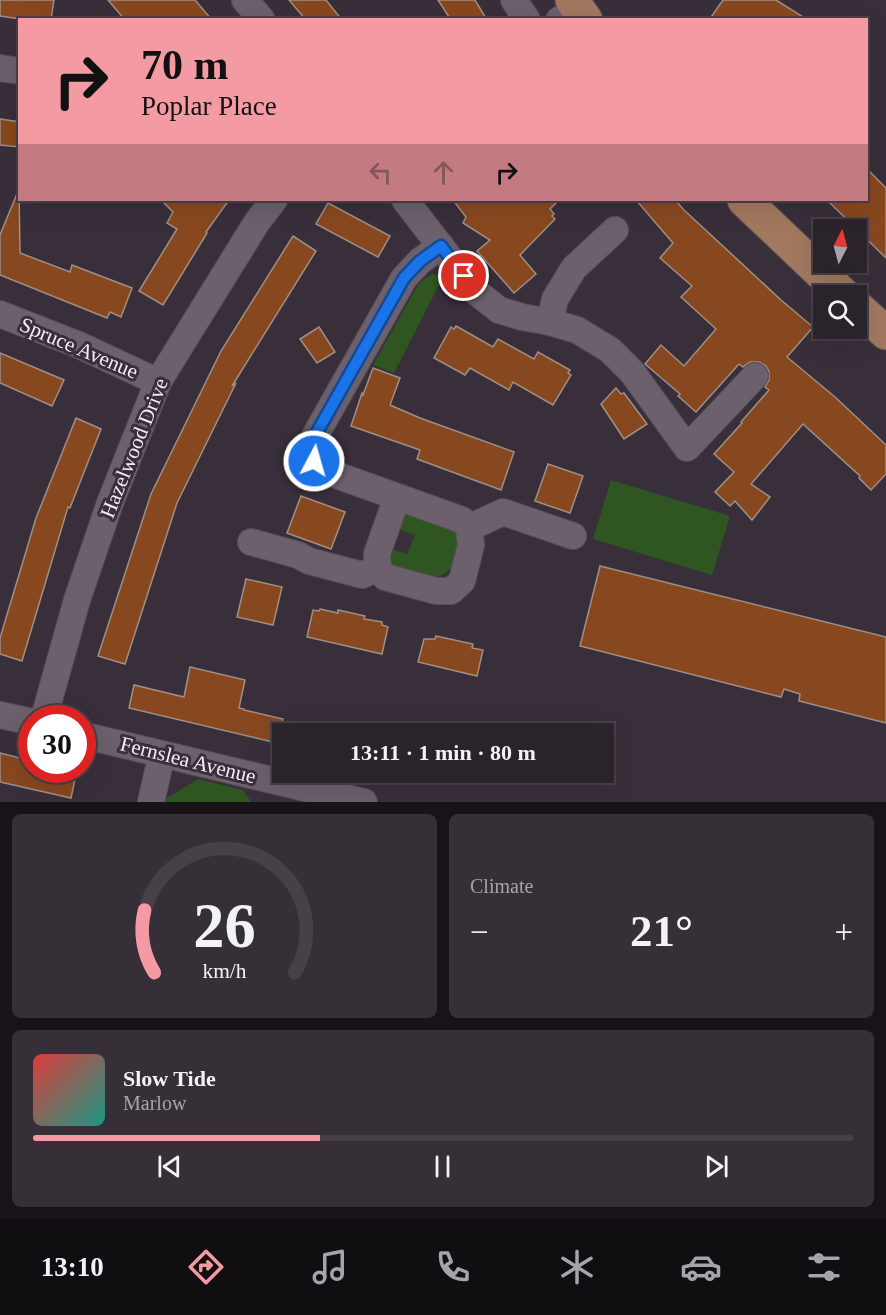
<!DOCTYPE html>
<html lang="en">
<head>
<meta charset="utf-8">
<style>
	body { margin:0; font-family:Georgia,serif; background:#372f38; color:#f1f3f6; height:100vh; display:flex; flex-direction:column; font-size:22px; white-space:nowrap }
	* { box-sizing:border-box; margin:0 }
	p { font-size:20px; color:#a6a4a9 }
	.icon { flex:none; width:33px; height:33px; fill:none; stroke:currentColor; stroke-width:2; stroke-linecap:round; stroke-linejoin:round }
	.map { position:relative; height:802px; overflow:hidden }
	.drawer { display:flex; flex-direction:column; gap:12px; padding:12px; background:#181318; flex:1 }
	.drawer>* { flex:none }
	.guide { position:absolute; left:18px; top:18px; width:850px; height:183px; border-radius:0px; box-shadow:0 6px 24px #0002,0 0 0 2px #474048; background:#f49aa2; color:#111; overflow:hidden }
	.needle { width:39px; rotate:6deg }
	.controls { position:absolute; left:813px; top:219px; display:grid; gap:12px }
	.controls a { display:grid; place-items:center; width:54px; height:54px; border-radius:0px; background:#2b232c; box-shadow:0 6px 24px #0002,0 0 0 2px #474048; font-size:30px }
	.speed { position:absolute; left:18px; top:705px; display:flex; gap:12px; font-size:30px; font-weight:700; text-align:center }
	.speed>* { display:grid; place-content:center; width:78px; height:78px; border-radius:50%; background:#2b232c; box-shadow:0 6px 24px #0002,0 0 0 2px #474048; line-height:1 }
	.speed .limit { border:9px solid #d22; background:#fff; color:#111 }
	.pin { position:absolute; display:grid; place-items:center; width:51px; height:51px; color:#fff; margin:-26px; border:3px solid #fff; border-radius:50%; box-shadow:0 2px 6px #0007 }
	.me { position:absolute; width:66px; margin:-33px; rotate:6deg; stroke-linejoin:round; filter:drop-shadow(0 0 4px #0008) }
	.turn { display:flex; align-items:center; gap:21px; height:126px; padding:0 24px; font-size:27px }
	.turn .icon { width:78px; height:78px; stroke-width:2.5 }
	.turn b { display:block; font-size:42px; line-height:51px }
	.lanes { display:flex; align-items:center; height:57px; padding:0 24px; background:#0003; justify-content:center; gap:30px; direction:ltr }
	.lanes .off { opacity:.35 }
	.big { font-size:45px; font-weight:800; line-height:1.1 }
	.drawer .tile { flex:1; display:flex; flex-direction:column; justify-content:center; gap:9px; min-width:0; padding:0 21px; border-radius:9px; background:#372f38 }
	.drawer .dial { align-items:center; gap:0 }
	.dial svg { height:156px; overflow:visible; fill:none; stroke:#474048; stroke-width:7; stroke-linecap:round; text-anchor:middle }
	.dial text { fill:#f1f3f6; stroke:none }
	.song { display:flex; align-items:center; gap:18px }
	.cover { width:72px; height:72px; border-radius:9px; background:linear-gradient(135deg,hsl(0 70% 55%),hsl(170 70% 35%)) }
	.played { height:6px; border-radius:3px; background:linear-gradient(90deg,#f49aa2 35%,#474048 35%) }
	.keys { display:flex; justify-content:space-around; direction:ltr }
	.heat { display:flex; justify-content:space-between; align-items:center; font-size:33px; direction:ltr }
	.drawer .tiles { flex:1; display:grid; gap:12px; grid-template-columns:1fr 1fr }
	.tile:last-child { grid-column:span 2 }
	.trip { position:absolute; left:272px; top:723px; width:342px; height:60px; border-radius:0px; background:#2b232c; box-shadow:0 6px 24px #0002,0 0 0 2px #474048; font-weight:800; line-height:60px; text-align:center }
	.tab-bar { display:flex; height:96px; justify-content:space-around; align-items:center; background:#110e12; color:#a6a4a9 }
	.tab-bar .icon { width:42px; height:42px }
	.tab-bar .active { color:#f49aa2 }
	.tab-bar b { font-size:27px; color:#f1f3f6 }
	.map>svg:first-child { display:block }
	.green { fill:#2f5621 }
	.building { fill:#88481f; stroke:#9f8f86; stroke-width:1.5 }
	.lines { fill:none; stroke-linecap:round; stroke-linejoin:round }
	.street-casing { stroke:#574e58; stroke-width:28 }
	.primary-casing { stroke:#574e58; stroke-width:35 }
	.street { stroke:#6b606c; stroke-width:26 }
	.primary { stroke:#a2785f; stroke-width:33 }
	.route-casing { stroke:#114b97; stroke-width:15 }
	.route { stroke:#1a73e8; stroke-width:10 }
	.labels { text-anchor:middle; stroke-width:6; stroke-linejoin:round; paint-order:stroke }
	.street-label { font-size:21px; fill:#f2ecf3; stroke:#392f3a }
</style>
</head>
<body>
<div class="map">
<svg width="886" height="802" viewBox="0 0 886 802">
	<rect width="100%" height="100%" fill="#392f3a"/>
	<!-- green -->
	<g class="green">
		<path d="M432,274l6,1 5,2 -49,96 -21,-8 45,-80 7,-7z"/>
		<path d="M611,480l119,36 -18,59 -119,-36z"/>
		<path d="M412,514c7,2 36,11 40,14 14,12 4,43 -12,48 -9,3 -19,-2 -28,-4 -8,-2 -16,-3 -22,-9l-2,-15 19,6 8,-19 -20,-7c5,-9 8,-12 17,-14z"/>
		<path d="M198,779l45,11 8,12h-90z"/>
	</g>
	<!-- building -->
	<g class="building">
		<path d="M0,0h54l-3,20h-24l-27,-4z"/>
		<path d="M108,0h87l17,20h-87z"/>
		<path d="M289,0h37l16,20h-36z"/>
		<path d="M438,0h37l12,20h-36z"/>
		<path d="M723,0h53l32,20h-99z"/>
		<path d="M0,119l20,3v25l-20,-2z"/>
		<path d="M867,169l19,19v70l-59,-58h40z"/>
		<path d="M19,189l1,64 50,19 2,-7 60,23 -11,29 -11,-5 -3,6 -107,-43v-40z"/>
		<path d="M161,200h68l-23,32 1,1 -44,72 -24,-14 38,-62 -10,-6 6,-11z"/>
		<path d="M453,200h106l-9,9 4,5 -2,2 3,3 -35,36 16,19 -22,19 -37,-42 13,-11 -27,-17 3,-6z"/>
		<path d="M636,200h39l9,10 97,90 32,27 -26,30 48,40 51,48v29l-15,16 -12,-12 1,-2 -57,-52 -52,60 19,13 -18,23 -17,-19 -5,5 -15,-14 19,-20 -20,-18 28,-31 -1,-1 28,-32 -4,-3 4,-7v-8l-3,-6 -7,-4h-9l-7,5 -4,-3 -43,48 -18,-16 2,-2 -35,-30 16,-19 23,21 32,-37 -35,-32 11,-11 -32,-28 13,-15z"/>
		<path d="M328,203l62,33 -12,21 -62,-33z"/>
		<path d="M293,236l23,15 -84,135 4,-3 -59,120 -52,161 -27,-8 53,-162 70,-143z"/>
		<path d="M456,326l37,21 5,-8 36,20 4,-7 32,18 -2,3 3,2 -18,30 -40,-23 -4,8 -39,-22 -5,7 -31,-17 17,-31 3,2z"/>
		<path d="M319,327l16,25 -18,11 -17,-24z"/>
		<path d="M0,353l64,27 -12,26 -52,-23z"/>
		<path d="M373,368l27,10 -10,27 30,13 94,34 -13,38 -84,-31 3,-9 -69,-24 11,-33 1,2z"/>
		<path d="M616,388l5,6 3,-1 23,31 -23,15 -23,-35z"/>
		<path d="M76,418l25,11 -31,79 -2,-1 -46,154 -22,-7v-16l36,-120z"/>
		<path d="M548,464l35,12 -13,37 -35,-12z"/>
		<path d="M301,496l44,16 -14,37 -44,-16z"/>
		<path d="M600,566l286,71v86l-87,-22 1,-7 -16,-5 -3,8 -201,-51z"/>
		<path d="M246,579l36,8 -9,38 -36,-8z"/>
		<path d="M320,609l18,4v-3l27,6 -1,3 18,3v3l6,2 -6,27 -75,-17 6,-27 6,1z"/>
		<path d="M436,636l37,8 -1,4 11,2 -6,26 -59,-14 6,-23h11z"/>
		<path d="M190,667l55,13 -6,28 5,1v1l39,9 -6,24 -148,-35 5,-23 50,12z"/>
		<path d="M0,753l32,8v9h45l-6,28 -71,-16z"/>
	</g>
	<g class="lines">
		<!-- street casing -->
		<g class="street-casing">
			<g id="street">
				<path d="M245,0l17,20"/>
				<path d="M514,0l13,20"/>
				<path d="M559,20l19,-12"/>
				<path d="M0,68l20,3"/>
				<path d="M405,200l70,91 24,19 23,7 28,5 27,8 33,20 22,22 55,76 68,-72"/>
				<path d="M0,314l79,31 79,37"/>
				<path d="M550,322l5,-23 19,-31 41,-38"/>
				<path d="M397,497l-20,57 1,14 7,9 51,14h15l11,-10 9,-36 -2,-17 -7,-8 -137,-49c-15,-13 -17,-18 -9,-37l88,-156 16,-17 21,-15"/>
				<path d="M469,528l34,-16 70,24"/>
				<path d="M251,542l47,13 11,6 53,14 16,-7"/>
				<path d="M0,715l32,7"/>
				<path d="M44,718l33,-118 33,-97 48,-121 99,-160 17,-22"/>
				<path d="M82,735l282,67"/>
				<path d="M151,802l11,-48"/>
			</g>
		</g>
		<!-- primary casing -->
		<g class="primary-casing">
			<g id="primary">
				<path d="M572,0l14,20"/>
				<path d="M744,200l101,96"/>
				<path d="M856,306l30,27"/>
			</g>
		</g>
		<!-- street -->
		<use href="#street" class="street"/>
		<!-- primary -->
		<use href="#primary" class="primary"/>
	</g>
	<g class="lines">
		<!-- route casing -->
		<g class="route-casing">
			<path id="route" d="M314,461l-3,-15 5,-12 88,-156 16,-17 21,-15 23,30"/>
		</g>
		<!-- route -->
		<use href="#route" class="route"/>
	</g>
	<g class="labels">
		<!-- street labels -->
		<g class="street-label">
			<text transform="translate(79 348) rotate(23)" y="7">Spruce Avenue</text>
			<text transform="translate(134 448) rotate(-68)" y="7">Hazelwood Drive</text>
			<text transform="translate(188 760) rotate(14)" y="7">Fernslea Avenue</text>
		</g>
	</g>
</svg>
<div class="controls">
<a><svg class="needle" viewBox="-14 -14 28 28"><path d="M0-13l5 13h-10z" fill="#e53935"/><path d="M0 13l5-13h-10z" fill="#a6a4a9"/></svg></a>
<a><svg class="icon" aria-label="search" viewBox="0 0 24 24"><circle cx="10" cy="10" r="6"/><path d="M15 15l6 6"/></svg></a>
</div>
<div class="speed"><div class="limit">30</div></div>
<div class="pin" style="left:464px;top:276px;background:#d93025"><svg class="icon" aria-label="arrive" viewBox="0 0 24 24"><path d="M6 21V4h12l-3 4 3 4H6"/></svg></div>
<svg class="me" style="left:314px;top:461px" viewBox="-20 -20 40 40"><circle r="17" fill="#1a73e8" stroke="#fff" stroke-width="3"/><path d="M0-11L8 9 0 5-8 9z" fill="#fff"/></svg>
<div class="trip">13:11 · 1 min · 80 m</div>
<div class="guide">
<div class="turn"><svg class="icon" aria-label="right" viewBox="0 0 24 24"><path d="M7 20v-9h11M14 6l5 5-5 5"/></svg><div><b>70 m</b>Poplar Place</div></div>
<div class="lanes"><svg class="icon off" aria-label="left" viewBox="0 0 24 24"><path d="M17 20v-9H6M10 6l-5 5 5 5"/></svg><svg class="icon off" aria-label="ahead" viewBox="0 0 24 24"><path d="M12 20V5M6 11l6-6 6 6"/></svg><svg class="icon" aria-label="right" viewBox="0 0 24 24"><path d="M7 20v-9h11M14 6l5 5-5 5"/></svg></div>
</div>
</div>
<section class="drawer">
<div class="tiles">
<div class="tile dial"><svg viewBox="0 0 100 80">
<path d="M14 69A42 42 0 1 1 86 69"/>
<path d="M14 69A42 42 0 0 1 9 37" stroke="#f49aa2"/>
<text x="50" y="56" font-size="32" font-weight="700">26</text>
<text x="50" y="72" font-size="11">km/h</text>
</svg></div>
<div class="tile"><p>Climate</p>
<div class="heat"><a>−</a><b class="big">21°</b><a>+</a></div>
</div>
<div class="tile">
<div class="song"><i class="cover"></i><div><b>Slow Tide</b><p>Marlow</p></div></div>
<div class="played"></div>
<div class="keys"><svg class="icon" aria-label="previous" viewBox="0 0 24 24"><path d="M18 5L8 12l10 7zM5 5v14"/></svg><svg class="icon" aria-label="pause" viewBox="0 0 24 24"><path d="M8 5v14M16 5v14"/></svg><svg class="icon" aria-label="next" viewBox="0 0 24 24"><path d="M6 5l10 7-10 7zM19 5v14"/></svg></div>
</div>
</div>
</section>
<nav class="tab-bar">
<b>13:10</b>
<svg class="icon active" aria-label="directions" viewBox="0 0 24 24"><path d="M12 3l9 9-9 9-9-9zM9 14v-3h6M13 9l2 2-2 2"/></svg>
<svg class="icon" aria-label="music" viewBox="0 0 24 24"><path d="M9 18V5l10-2v13"/><circle cx="6" cy="18" r="3"/><circle cx="16" cy="16" r="3"/></svg>
<svg class="icon" aria-label="phone" viewBox="0 0 24 24"><path d="M5 4h4l2 5-3 2q2 4 5 5l2-3 5 2v4C11 20 4 13 5 4z"/></svg>
<svg class="icon" aria-label="climate" viewBox="0 0 24 24"><path d="M12 3v18M4 7l16 10M4 17L20 7"/></svg>
<svg class="icon" aria-label="car" viewBox="0 0 24 24"><path d="M5 17H2v-5l4-1 3-4h7l3 4 3 1v5h-3M9 17h6M6 11h13"/><circle cx="7" cy="17" r="2"/><circle cx="17" cy="17" r="2"/></svg>
<svg class="icon" aria-label="filters" viewBox="0 0 24 24"><path d="M4 7h16M4 17h16"/><circle cx="9" cy="7" r="2"/><circle cx="15" cy="17" r="2"/></svg>
</nav>
</body>
</html>
